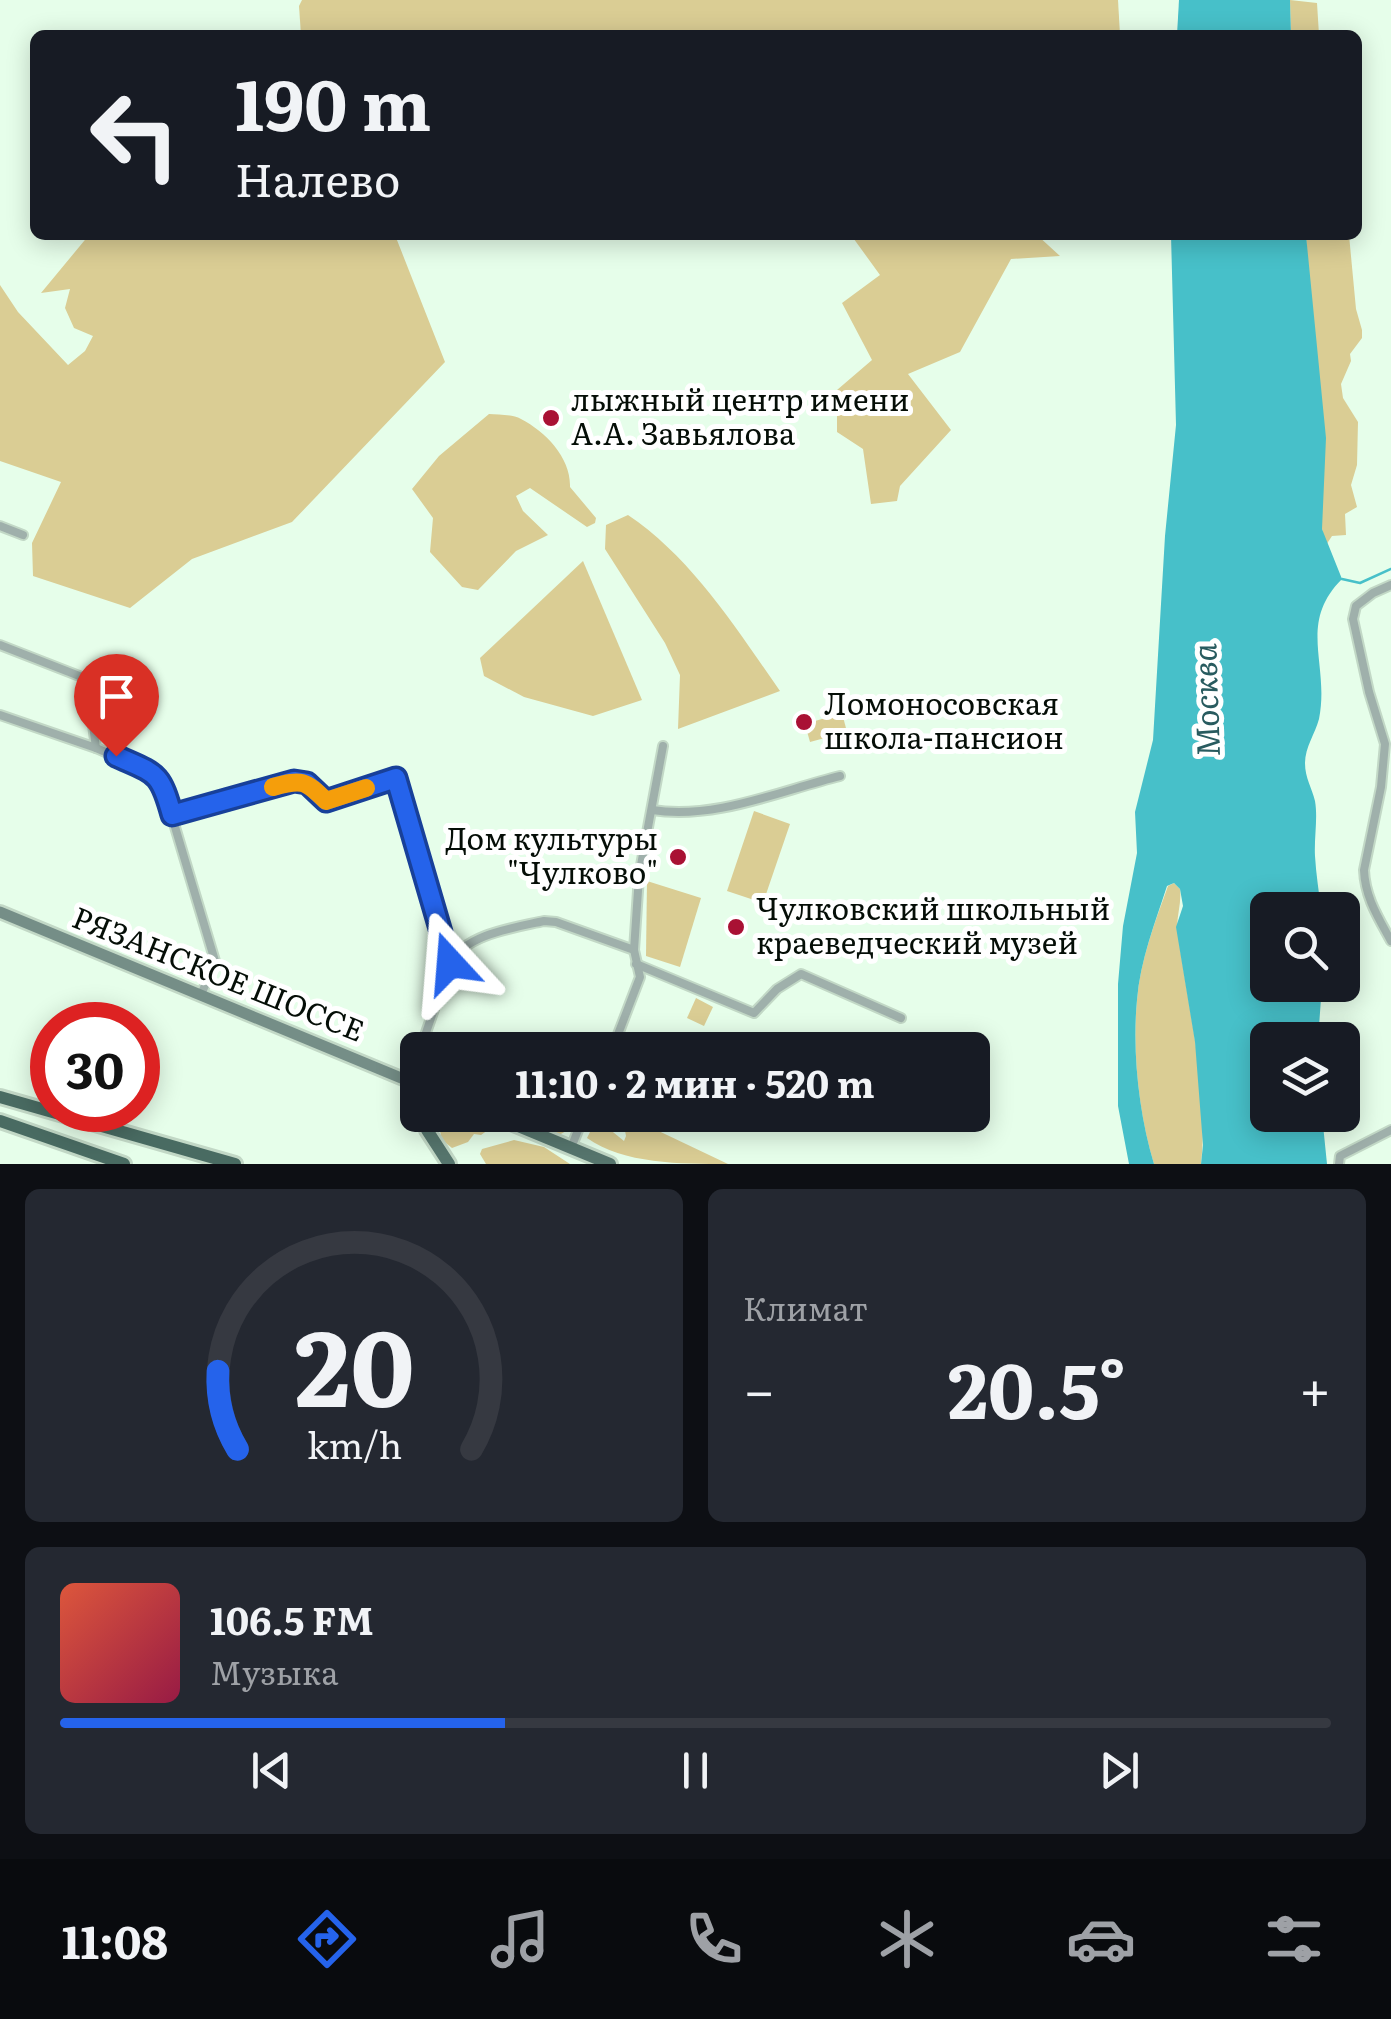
<!DOCTYPE html>
<html lang="ru">
<head>
<meta charset="utf-8">
<style>
	body { margin:0; font-family:Literata,serif; background:#242831; color:#f1f3f6; height:100vh; display:flex; flex-direction:column; font-size:38px; white-space:nowrap }
	* { box-sizing:border-box; margin:0 }
	p { font-size:32px; color:#9ea1a6 }
	.icon { flex:none; width:55px; height:55px; fill:none; stroke:currentColor; stroke-width:2; stroke-linecap:round; stroke-linejoin:round }
	.map { position:relative; height:1164px; overflow:hidden }
	.sheet { display:flex; flex-direction:column; gap:25px; padding:25px; background:#0d0f14; flex:1 }
	.sheet>* { flex:none }
	.hud { position:absolute; left:30px; top:30px; width:1332px; height:210px; border-radius:15px; box-shadow:0 5px 25px #0003; background:#171b24; color:#f1f3f6; overflow:hidden }
	.controls { position:absolute; left:1250px; top:892px; display:grid; gap:20px }
	.controls a { display:grid; place-items:center; width:110px; height:110px; border-radius:15px; background:#171b24; box-shadow:0 5px 25px #0003; font-size:50px }
	.speed { position:absolute; left:30px; top:1002px; display:flex; gap:20px; font-size:50px; font-weight:700; text-align:center }
	.speed>* { display:grid; place-content:center; width:130px; height:130px; border-radius:50%; background:#171b24; box-shadow:0 5px 25px #0003; line-height:1 }
	.speed .limit { border:15px solid #d22; background:#fff; color:#111 }
	.pin { position:absolute; display:grid; place-items:center; width:85px; height:85px; color:#fff; margin:-102px -42px; border-radius:50% 50% 50% 0; rotate:-45deg; box-shadow:0 0 10px #0007 }
	.pin .icon { rotate:45deg }
	.me { position:absolute; width:110px; margin:-55px; rotate:341deg; stroke-linejoin:round; filter:drop-shadow(0 0 8px #0008) }
	.turn { display:flex; align-items:center; gap:35px; height:210px; padding:0 40px; font-size:45px }
	.turn .icon { width:130px; height:130px; stroke-width:2.5 }
	.turn b { display:block; font-size:70px; line-height:85px }
	.big { font-size:75px; font-weight:700; line-height:1.1 }
	.sheet .tile { flex:1; display:flex; flex-direction:column; justify-content:center; gap:15px; min-width:0; padding:0 35px; border-radius:15px; background:#242831 }
	.sheet .dial { align-items:center; gap:0 }
	.dial svg { height:260px; overflow:visible; fill:none; stroke:#363941; stroke-width:7; stroke-linecap:round; text-anchor:middle }
	.dial text { fill:#f1f3f6; stroke:none }
	.song { display:flex; align-items:center; gap:30px }
	.cover { width:120px; height:120px; border-radius:15px; background:linear-gradient(135deg,hsl(10 70% 55%),hsl(340 70% 35%)) }
	.played { height:10px; border-radius:5px; background:linear-gradient(90deg,#2563eb 35%,#363941 35%) }
	.keys { display:flex; justify-content:space-around; direction:ltr }
	.heat { display:flex; justify-content:space-between; align-items:center; font-size:55px; direction:ltr }
	.sheet .tiles { flex:1; display:grid; gap:25px; grid-template-columns:1fr 1fr }
	.tile:last-child { grid-column:span 2 }
	.trip { position:absolute; left:400px; top:1032px; width:590px; height:100px; border-radius:15px; background:#171b24; box-shadow:0 5px 25px #0003; font-weight:700; line-height:100px; text-align:center }
	.dock { display:flex; height:160px; justify-content:space-around; align-items:center; background:#090b0e; color:#9ea1a6 }
	.dock .icon { width:70px; height:70px }
	.dock .current { color:#2563eb }
	.dock b { font-size:45px; color:#f1f3f6 }
	.map>svg:first-child { display:block }
	.green { fill:#dacd94 }
	.water { fill:#47c0c9 }
	.lines { fill:none; stroke-linecap:round; stroke-linejoin:round }
	.stream { stroke:#47c0c9; stroke-width:2.5 }
	.minor-casing { stroke:#c2d8c6; stroke-width:12 }
	.secondary-casing { stroke:#c2d8c6; stroke-width:16 }
	.primary-casing { stroke:#c2d8c6; stroke-width:18 }
	.trunk-casing { stroke:#c2d8c6; stroke-width:18 }
	.minor { stroke:#9fb0ab; stroke-width:8 }
	.secondary { stroke:#758e87; stroke-width:11 }
	.primary { stroke:#56756d; stroke-width:12 }
	.trunk { stroke:#496b62; stroke-width:12 }
	.route-casing { stroke:#184099; stroke-width:25 }
	.route { stroke:#2563eb; stroke-width:18 }
	.slow { stroke:#f59e0b; stroke-width:18 }
	.poi-dot { fill:#a91134; stroke:#fff; stroke-width:4 }
	.labels { text-anchor:middle; stroke-width:10; stroke-linejoin:round; paint-order:stroke }
	.poi-label { font-size:30px; fill:#050e07; stroke:#fff; text-anchor:start }
	.street-label { font-size:30px; fill:#050e07; stroke:#fff }
	.water-label { font-size:32px; font-style:italic; fill:#285b5f; stroke:#fff }
</style>
</head>
<body>
<div class="map">
<svg width="1391" height="1164" viewBox="0 0 1391 1164">
	<rect width="100%" height="100%" fill="#e6feea"/>
	<!-- green -->
	<g class="green">
		<path d="M302,0h816l2,35h-819l-2,-29z"/>
		<path d="M1290,0l27,3 2,32h-28z"/>
		<path d="M89,235h306l50,127 -153,160 -100,37 -62,49 -97,-32 -1,-33 29,-61 -61,-21v-176l18,27 50,53 17,-14 8,-15 -19,-8 -9,-20 5,-19 -29,4z"/>
		<path d="M851,235h186l23,21 -49,3 -51,93 -52,22 43,56 -51,56 -3,15 -26,3 -8,-55 -26,-17v-42l35,-30 -30,-57 38,-28z"/>
		<path d="M1306,235h43l7,74 6,21v8l-12,16 1,7 -10,23 2,14 15,24 -1,43 -6,20 6,22 -12,7 1,21 -14,1 -6,9 -4,-16z"/>
		<path d="M489,414c9,1 23,0 32,5 25,13 50,39 49,68l26,31 -1,5 -8,4 -57,-39 -14,8 7,15 25,24 -32,16 -38,39 -16,-3 -32,-35 3,-34 -21,-29 27,-33z"/>
		<path d="M628,515c64,43 108,113 152,176l-102,38 2,-54 -15,-32 -60,-94 1,-24z"/>
		<path d="M583,561l59,139 -49,16 -69,-19 -40,-21 -4,-18z"/>
		<path d="M842,713l5,19 -37,10 -5,-18z"/>
		<path d="M754,811l36,13 -27,79 -36,-12z"/>
		<path d="M647,881l54,17 -21,69 -34,-11z"/>
		<path d="M1174,883l6,6c2,16 -5,30 -2,45 10,73 31,157 23,230h-47c-15,-49 -22,-112 -17,-164 3,-39 18,-78 31,-114z"/>
		<path d="M696,998l17,9 -9,19 -17,-8z"/>
		<path d="M441,1115l34,3 13,12 -7,5 -7,-1 -6,8 -16,6 -10,-8 -5,-23z"/>
		<path d="M513,1115h61l-6,15 -9,5z"/>
		<path d="M622,1115h3l103,49c-47,0 -105,0 -141,-26l4,-8 7,2 2,-6 8,2 16,13 2,-5z"/>
		<path d="M514,1140l30,7 26,17h-84l-6,-10 2,-5z"/>
	</g>
	<!-- water -->
	<g class="water">
		<path d="M1179,0h111l1,35h-114z"/>
		<path d="M1171,235h135l20,203 -4,91 20,50c-45,45 -12,85 -23,140 -4,15 -14,28 -14,44 0,15 7,25 10,38 3,17 -1,37 0,55 1,18 4,36 6,54h-53v75h54l-4,55h-50v75h54l5,49h-126l2,-19 -8,-103 -19,-115 7,-21 -3,-17 -6,-6 -7,3c-12,37 -27,75 -30,114 -5,52 2,114 17,164h-25l-11,-58v-122l5,-58 14,-73 -2,-41 18,-72 12,-204 11,-111z"/>
	</g>
	<g class="lines">
		<!-- stream -->
		<path class="stream" d="M1342,579l18,4 31,-14"/>
		<!-- minor casing -->
		<g class="minor-casing">
			<g id="minor">
				<path d="M0,526l23,9"/>
				<path d="M1391,585l-18,8 -17,13 -3,13 16,73 16,52 -4,43 -17,83c1,27 14,47 27,71"/>
				<path d="M0,645l87,34 9,69 56,24 9,8 54,181 -14,34"/>
				<path d="M0,715l96,33"/>
				<path d="M652,810c63,10 127,-19 188,-34"/>
				<path d="M173,815l121,-34 13,2 19,18 70,-23 54,185"/>
				<path d="M636,964l118,49 23,-24 24,-15 100,44"/>
				<path d="M420,1050l30,-87c16,-29 63,-35 94,-42l12,1 78,28"/>
				<path d="M612,1050l28,-73 -6,-27 5,-74 24,-130"/>
				<path d="M409,1081l9,-25"/>
				<path d="M571,1148l13,-33"/>
				<path d="M1339,1164l1,-8 51,-26"/>
			</g>
		</g>
		<!-- secondary casing -->
		<g class="secondary-casing">
			<g id="secondary">
				<path d="M0,912l418,173"/>
				<path d="M409,1081l9,19"/>
			</g>
		</g>
		<!-- primary casing -->
		<g class="primary-casing">
			<g id="primary">
				<path d="M425,1115l2,15 22,34"/>
				<path d="M492,1115l118,49"/>
			</g>
		</g>
		<!-- trunk casing -->
		<g class="trunk-casing">
			<g id="trunk">
				<path d="M0,1097l235,67"/>
				<path d="M0,1121l124,43"/>
			</g>
		</g>
		<!-- minor -->
		<use href="#minor" class="minor"/>
		<!-- secondary -->
		<use href="#secondary" class="secondary"/>
		<!-- primary -->
		<use href="#primary" class="primary"/>
		<!-- trunk -->
		<use href="#trunk" class="trunk"/>
	</g>
	<g class="lines">
		<!-- route casing -->
		<g class="route-casing">
			<path id="route" d="M116,756c40,18 44,15 56,59l122,-34 13,2 19,18 70,-23 54,185"/>
		</g>
		<!-- route -->
		<use href="#route" class="route"/>
		<!-- slow -->
		<path class="slow" d="M273,787c29,-8 32,-7 53,14l40,-13"/>
	</g>
	<!-- markers -->
	<g class="poi-dot">
		<circle cx="551" cy="418" r="10"/>
		<circle cx="804" cy="722" r="10"/>
		<circle cx="678" cy="857" r="10"/>
		<circle cx="736" cy="927" r="10"/>
	</g>
	<g class="labels">
		<!-- poi labels -->
		<g class="poi-label">
			<text x="571" y="411">лыжный центр имени<tspan x="571" dy="34">А.А. Завьялова</tspan></text>
			<text x="824" y="715">Ломоносовская<tspan x="824" dy="34">школа-пансион</tspan></text>
			<text x="658" y="850" text-anchor="end">Дом культуры<tspan x="658" dy="34">"Чулково"</tspan></text>
			<text x="756" y="920">Чулковский школьный<tspan x="756" dy="34">краеведческий музей</tspan></text>
		</g>
		<!-- street labels -->
		<g class="street-label">
			<text transform="translate(218 975) rotate(22)" y="10">РЯЗАНСКОЕ ШОССЕ</text>
		</g>
		<!-- water labels -->
		<g class="water-label">
			<text transform="translate(1207 700) rotate(-92)" y="11">Москва</text>
		</g>
	</g>
</svg>
<div class="controls">
<a><svg class="icon" aria-label="search" viewBox="0 0 24 24"><circle cx="10" cy="10" r="6"/><path d="M15 15l6 6"/></svg></a>
<a><svg class="icon" aria-label="layers" viewBox="0 0 24 24"><path d="M12 4l9 5-9 5-9-5zM3 14l9 5 9-5"/></svg></a>
</div>
<div class="speed"><div class="limit">30</div></div>
<div class="pin" style="left:116px;top:756px;background:#d93025"><svg class="icon" aria-label="arrive" viewBox="0 0 24 24"><path d="M6 21V4h12l-3 4 3 4H6"/></svg></div>
<svg class="me" style="left:450px;top:963px" viewBox="-20 -20 40 40"><path d="M0-17L14 15 0 8-14 15z" fill="#2563eb" stroke="#fff" stroke-width="4"/></svg>
<div class="trip">11:10 · 2 мин · 520 m</div>
<div class="hud">
<div class="turn"><svg class="icon" aria-label="left" viewBox="0 0 24 24"><path d="M17 20v-9H6M10 6l-5 5 5 5"/></svg><div><b>190 m</b>Налево</div></div>
</div>
</div>
<section class="sheet">
<div class="tiles">
<div class="tile dial"><svg viewBox="0 0 100 80">
<path d="M14 69A42 42 0 1 1 86 69"/>
<path d="M14 69A42 42 0 0 1 8 45" stroke="#2563eb"/>
<text x="50" y="56" font-size="32" font-weight="700">20</text>
<text x="50" y="72" font-size="11">km/h</text>
</svg></div>
<div class="tile"><p>Климат</p>
<div class="heat"><a>−</a><b class="big">20.5°</b><a>+</a></div>
</div>
<div class="tile">
<div class="song"><i class="cover"></i><div><b>106.5 FM</b><p>Музыка</p></div></div>
<div class="played"></div>
<div class="keys"><svg class="icon" aria-label="previous" viewBox="0 0 24 24"><path d="M18 5L8 12l10 7zM5 5v14"/></svg><svg class="icon" aria-label="pause" viewBox="0 0 24 24"><path d="M8 5v14M16 5v14"/></svg><svg class="icon" aria-label="next" viewBox="0 0 24 24"><path d="M6 5l10 7-10 7zM19 5v14"/></svg></div>
</div>
</div>
</section>
<nav class="dock">
<b>11:08</b>
<svg class="icon current" aria-label="directions" viewBox="0 0 24 24"><path d="M12 3l9 9-9 9-9-9zM9 14v-3h6M13 9l2 2-2 2"/></svg>
<svg class="icon" aria-label="music" viewBox="0 0 24 24"><path d="M9 18V5l10-2v13"/><circle cx="6" cy="18" r="3"/><circle cx="16" cy="16" r="3"/></svg>
<svg class="icon" aria-label="phone" viewBox="0 0 24 24"><path d="M5 4h4l2 5-3 2q2 4 5 5l2-3 5 2v4C11 20 4 13 5 4z"/></svg>
<svg class="icon" aria-label="climate" viewBox="0 0 24 24"><path d="M12 3v18M4 7l16 10M4 17L20 7"/></svg>
<svg class="icon" aria-label="car" viewBox="0 0 24 24"><path d="M5 17H2v-5l4-1 3-4h7l3 4 3 1v5h-3M9 17h6M6 11h13"/><circle cx="7" cy="17" r="2"/><circle cx="17" cy="17" r="2"/></svg>
<svg class="icon" aria-label="filters" viewBox="0 0 24 24"><path d="M4 7h16M4 17h16"/><circle cx="9" cy="7" r="2"/><circle cx="15" cy="17" r="2"/></svg>
</nav>
</body>
</html>
